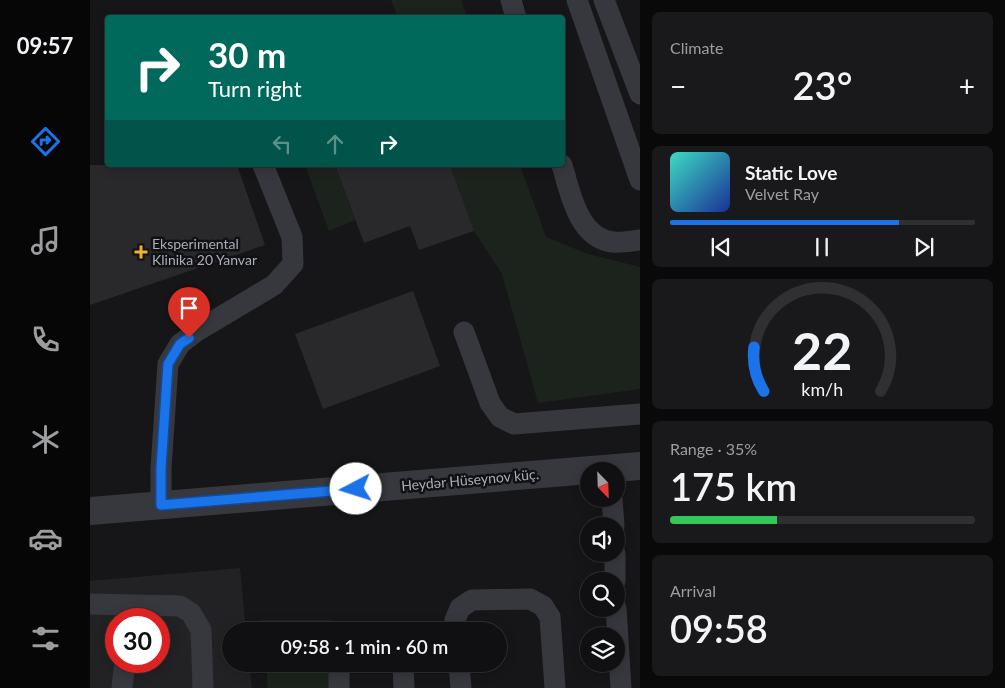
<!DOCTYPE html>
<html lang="en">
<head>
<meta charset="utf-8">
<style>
	body { margin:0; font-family:Lato,sans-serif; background:#19191b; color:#f1f3f6; height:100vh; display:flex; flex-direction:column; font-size:19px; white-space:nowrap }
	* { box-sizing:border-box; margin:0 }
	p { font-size:16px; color:#9c9d9f }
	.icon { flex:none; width:28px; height:28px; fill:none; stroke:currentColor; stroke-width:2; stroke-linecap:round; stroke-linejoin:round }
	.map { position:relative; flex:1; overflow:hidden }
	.details { display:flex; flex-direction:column; gap:12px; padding:12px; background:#09090a; width:365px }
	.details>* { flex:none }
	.banner { position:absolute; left:15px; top:15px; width:460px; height:152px; border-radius:5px; box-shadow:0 2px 12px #0003,0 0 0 1px #303032; background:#00695c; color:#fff; overflow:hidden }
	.needle { width:32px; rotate:157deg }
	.fabs { position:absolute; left:490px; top:462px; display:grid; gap:10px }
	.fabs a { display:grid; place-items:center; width:45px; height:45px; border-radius:50%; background:#101012; box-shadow:0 2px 12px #0003,0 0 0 1px #303032; font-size:25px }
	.speed { position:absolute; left:15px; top:608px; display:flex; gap:10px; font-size:25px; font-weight:700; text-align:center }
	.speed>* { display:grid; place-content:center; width:65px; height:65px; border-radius:50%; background:#101012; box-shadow:0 2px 12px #0003,0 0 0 1px #303032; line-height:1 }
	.speed .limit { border:8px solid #d22; background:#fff; color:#111 }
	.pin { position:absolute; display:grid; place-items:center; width:42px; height:42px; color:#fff; margin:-51px -21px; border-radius:50% 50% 50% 0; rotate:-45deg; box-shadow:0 0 5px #0007 }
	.pin .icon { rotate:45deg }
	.me { position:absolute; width:55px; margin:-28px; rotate:265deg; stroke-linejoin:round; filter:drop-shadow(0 0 4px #0008) }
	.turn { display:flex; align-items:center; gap:18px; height:105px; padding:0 20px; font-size:22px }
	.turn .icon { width:65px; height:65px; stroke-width:2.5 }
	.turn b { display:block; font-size:35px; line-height:42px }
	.lanes { display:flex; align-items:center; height:48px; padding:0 20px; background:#0003; justify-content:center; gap:25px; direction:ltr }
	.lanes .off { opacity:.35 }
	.big { font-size:38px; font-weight:600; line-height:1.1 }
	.details .card { flex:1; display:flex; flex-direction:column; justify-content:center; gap:8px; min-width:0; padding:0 18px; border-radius:8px; background:#19191b }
	.details .dial { align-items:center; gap:0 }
	.dial svg { height:130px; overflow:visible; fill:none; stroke:#303032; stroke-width:7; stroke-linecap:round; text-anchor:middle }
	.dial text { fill:#f1f3f6; stroke:none }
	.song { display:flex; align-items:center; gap:15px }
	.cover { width:60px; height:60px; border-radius:8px; background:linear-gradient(135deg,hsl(170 70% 55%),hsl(230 70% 35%)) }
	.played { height:5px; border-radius:2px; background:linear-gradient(90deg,#1a73e8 75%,#303032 75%) }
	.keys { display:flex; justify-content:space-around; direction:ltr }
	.heat { display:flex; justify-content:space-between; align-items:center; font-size:28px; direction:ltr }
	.charge { height:8px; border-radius:4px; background:linear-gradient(90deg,#34c759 35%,#303032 0) }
	.trip { position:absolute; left:132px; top:622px; width:285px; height:50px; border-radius:25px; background:#101012; box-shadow:0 2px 12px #0003,0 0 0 1px #303032; font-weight:600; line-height:50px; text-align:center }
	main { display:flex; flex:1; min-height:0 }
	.menu { display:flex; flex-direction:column; width:90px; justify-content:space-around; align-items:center; background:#060607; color:#9c9d9f }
	.menu .icon { width:35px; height:35px }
	.menu .active { color:#1a73e8 }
	.menu b { font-size:22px; color:#f1f3f6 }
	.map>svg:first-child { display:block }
	.built { fill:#222225; fill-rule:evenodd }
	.green { fill:#1c231d }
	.building { fill:#29292c }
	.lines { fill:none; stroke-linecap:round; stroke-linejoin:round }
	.lane { stroke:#37383d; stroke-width:21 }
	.street { stroke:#37383d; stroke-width:28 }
	.route-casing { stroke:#114b97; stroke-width:12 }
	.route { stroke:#1a73e8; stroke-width:9 }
	.poi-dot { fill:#f2b134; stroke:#111113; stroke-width:2 }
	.labels { text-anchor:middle; stroke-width:5; stroke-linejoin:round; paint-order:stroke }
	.poi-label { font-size:14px; fill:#a8adb8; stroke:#111113; text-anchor:start }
	.street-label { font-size:14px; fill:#a8adb8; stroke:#111113 }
</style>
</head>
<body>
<main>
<nav class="menu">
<b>09:57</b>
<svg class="icon active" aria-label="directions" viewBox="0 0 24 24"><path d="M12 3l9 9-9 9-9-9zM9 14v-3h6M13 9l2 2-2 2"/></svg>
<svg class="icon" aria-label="music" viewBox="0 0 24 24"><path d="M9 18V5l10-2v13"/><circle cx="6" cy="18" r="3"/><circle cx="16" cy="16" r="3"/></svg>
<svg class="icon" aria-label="phone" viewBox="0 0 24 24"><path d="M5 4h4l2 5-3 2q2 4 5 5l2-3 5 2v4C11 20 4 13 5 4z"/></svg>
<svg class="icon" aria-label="climate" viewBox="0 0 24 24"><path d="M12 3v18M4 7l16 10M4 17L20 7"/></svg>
<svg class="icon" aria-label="car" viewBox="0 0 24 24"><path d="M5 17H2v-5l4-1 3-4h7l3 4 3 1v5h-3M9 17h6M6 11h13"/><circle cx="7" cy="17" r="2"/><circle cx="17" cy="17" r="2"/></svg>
<svg class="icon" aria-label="filters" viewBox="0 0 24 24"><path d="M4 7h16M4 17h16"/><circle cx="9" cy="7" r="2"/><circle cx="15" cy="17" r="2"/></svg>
</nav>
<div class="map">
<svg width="550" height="688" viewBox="0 0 550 688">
	<rect width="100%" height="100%" fill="#161618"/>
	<!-- built -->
	<path class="built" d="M150,568l6,63h-15v33h18l3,24h-162v-107zM26,619h43v42h-43z"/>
	<!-- green -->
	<g class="green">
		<path d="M301,0h70l6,17h-69z"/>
		<path d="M215,165h30l20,55 -26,11z"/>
		<path d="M360,165h70l26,72 42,17 52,13v122l-102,14 -36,-129 -28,-43z"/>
		<path d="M170,620h71v11h-69z"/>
		<path d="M176,664h68l1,24h-67z"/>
	</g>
	<!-- building -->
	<g class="building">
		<path d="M0,165h147l28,80 -175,60z"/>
		<path d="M245,165h115l24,66 -55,19 -9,-24 -46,17z"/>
		<path d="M323,291l27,75 -117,43 -28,-75z"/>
	</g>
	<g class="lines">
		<!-- lane -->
		<g class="lane">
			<path d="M421,0l5,18"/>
			<path d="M487,0l63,180"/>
			<path d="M514,0l36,94"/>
			<path d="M472,165c8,27 16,73 51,77 8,1 18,-1 27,-2"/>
			<path d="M374,332l26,71 10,14 14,7 126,-10"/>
			<path d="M522,499l2,27"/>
			<path d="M71,505v-37l7,-104 12,-20 17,-13 77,-46 19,-21 -1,-27 -29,-72"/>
			<path d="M525,554v27"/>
			<path d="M0,604l90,2 11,7 10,17 2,58"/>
			<path d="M526,608l5,80"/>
			<path d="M366,631l-1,-11 5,-12 12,-8 58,-1 13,7 7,11 5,71"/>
			<path d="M249,664v24"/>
			<path d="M313,664l1,24"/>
			<path d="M369,664l2,24"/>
			<path d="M32,688l3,-27"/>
		</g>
		<!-- street -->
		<path class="street" d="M0,511l550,-45"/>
	</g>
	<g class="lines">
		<!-- route casing -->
		<g class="route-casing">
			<path id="route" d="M99,338l-9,6 -12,20 -7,104v37l195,-16"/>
		</g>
		<!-- route -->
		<use href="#route" class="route"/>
	</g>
	<!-- markers -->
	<path class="poi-dot" d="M48.5 244.5h5v5h5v5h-5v5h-5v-5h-5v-5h5z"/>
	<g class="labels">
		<!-- poi labels -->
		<g class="poi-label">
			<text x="62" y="249">Eksperimental<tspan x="62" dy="16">Klinika 20 Yanvar</tspan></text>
		</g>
		<!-- street labels -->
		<g class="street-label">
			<text transform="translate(380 480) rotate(-5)" y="5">Heydər Hüseynov küç.</text>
		</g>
	</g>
</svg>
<div class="fabs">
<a><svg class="needle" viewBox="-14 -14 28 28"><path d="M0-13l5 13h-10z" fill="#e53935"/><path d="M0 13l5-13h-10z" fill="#9c9d9f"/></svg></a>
<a><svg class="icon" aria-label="sound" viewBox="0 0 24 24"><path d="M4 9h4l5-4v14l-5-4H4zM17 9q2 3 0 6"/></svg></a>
<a><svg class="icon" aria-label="search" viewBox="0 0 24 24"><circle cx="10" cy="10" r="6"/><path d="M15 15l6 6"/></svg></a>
<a><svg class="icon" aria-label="layers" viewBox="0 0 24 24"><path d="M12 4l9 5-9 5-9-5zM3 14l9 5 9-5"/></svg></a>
</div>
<div class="speed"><div class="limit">30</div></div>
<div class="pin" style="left:99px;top:338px;background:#d93025"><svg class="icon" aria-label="arrive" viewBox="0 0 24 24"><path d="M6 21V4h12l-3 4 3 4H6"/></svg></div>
<svg class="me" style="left:266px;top:489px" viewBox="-20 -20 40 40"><circle r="19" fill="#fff"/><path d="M0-13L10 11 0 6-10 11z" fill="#1a73e8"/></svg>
<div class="trip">09:58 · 1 min · 60 m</div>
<div class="banner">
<div class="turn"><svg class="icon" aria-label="right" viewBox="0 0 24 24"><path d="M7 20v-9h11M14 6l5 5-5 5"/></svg><div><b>30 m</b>Turn right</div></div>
<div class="lanes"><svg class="icon off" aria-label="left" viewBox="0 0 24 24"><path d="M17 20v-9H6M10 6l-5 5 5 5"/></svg><svg class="icon off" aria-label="ahead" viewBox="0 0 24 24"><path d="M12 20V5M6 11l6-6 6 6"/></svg><svg class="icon" aria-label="right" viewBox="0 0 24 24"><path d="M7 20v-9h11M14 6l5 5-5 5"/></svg></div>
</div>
</div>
<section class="details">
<div class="card"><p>Climate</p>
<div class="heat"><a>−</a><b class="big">23°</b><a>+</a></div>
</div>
<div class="card">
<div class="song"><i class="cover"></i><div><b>Static Love</b><p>Velvet Ray</p></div></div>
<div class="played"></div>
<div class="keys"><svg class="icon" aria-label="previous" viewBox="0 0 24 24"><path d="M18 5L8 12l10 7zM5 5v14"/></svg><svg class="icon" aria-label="pause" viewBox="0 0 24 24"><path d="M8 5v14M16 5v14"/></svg><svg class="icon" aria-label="next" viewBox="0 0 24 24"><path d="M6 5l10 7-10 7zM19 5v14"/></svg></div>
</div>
<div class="card dial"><svg viewBox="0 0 100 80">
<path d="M14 69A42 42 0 1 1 86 69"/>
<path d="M14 69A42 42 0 0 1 8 42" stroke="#1a73e8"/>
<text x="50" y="56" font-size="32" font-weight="700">22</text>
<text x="50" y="72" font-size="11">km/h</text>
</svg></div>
<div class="card"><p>Range · 35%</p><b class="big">175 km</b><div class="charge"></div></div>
<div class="card"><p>Arrival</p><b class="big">09:58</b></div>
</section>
</main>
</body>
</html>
